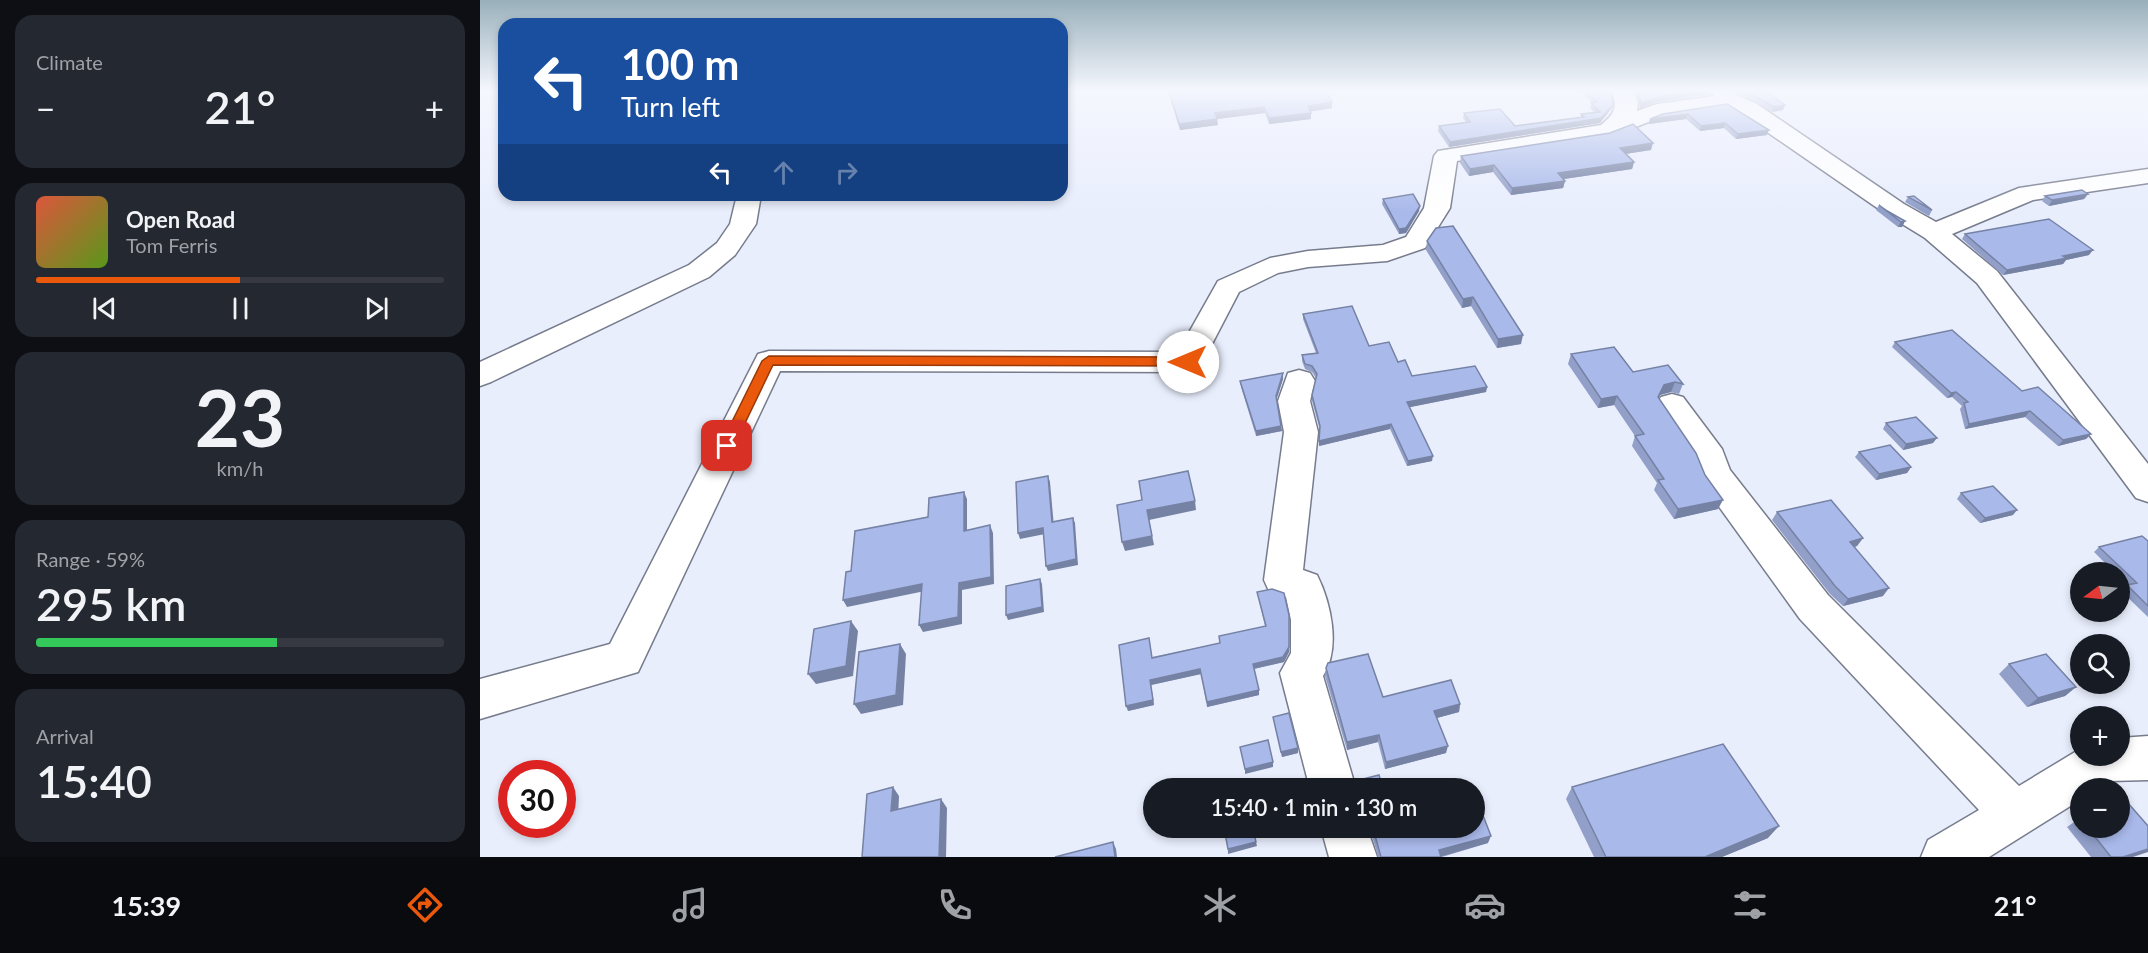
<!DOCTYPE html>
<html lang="en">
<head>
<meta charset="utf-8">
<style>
	body { margin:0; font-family:Lato,sans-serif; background:#242831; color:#f1f3f6; height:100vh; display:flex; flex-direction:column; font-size:22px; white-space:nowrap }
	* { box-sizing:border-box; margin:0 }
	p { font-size:20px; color:#9ea1a6 }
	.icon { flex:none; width:33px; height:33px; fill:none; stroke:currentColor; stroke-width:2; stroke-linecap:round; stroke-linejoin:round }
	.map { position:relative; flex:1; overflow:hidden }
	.panel { display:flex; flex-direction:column; gap:15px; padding:15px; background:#0d0f14; width:480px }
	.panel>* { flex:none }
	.hud { position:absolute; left:18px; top:18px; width:570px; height:183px; border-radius:18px; box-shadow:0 3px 9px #0003; background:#1a4fa0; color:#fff; overflow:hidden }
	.needle { width:39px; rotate:255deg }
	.tools { position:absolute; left:1590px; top:562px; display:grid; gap:12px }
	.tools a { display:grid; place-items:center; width:60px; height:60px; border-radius:50%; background:#171b24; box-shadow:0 3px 9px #0003; font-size:30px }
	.speed { position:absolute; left:18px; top:760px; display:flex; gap:12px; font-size:30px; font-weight:700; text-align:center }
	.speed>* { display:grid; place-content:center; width:78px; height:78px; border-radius:50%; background:#171b24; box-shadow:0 3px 9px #0003; line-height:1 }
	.speed .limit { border:9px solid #d22; background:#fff; color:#111 }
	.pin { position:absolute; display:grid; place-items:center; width:51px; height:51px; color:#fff; margin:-26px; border-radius:12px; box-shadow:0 3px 9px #0006 }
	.me { position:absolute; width:66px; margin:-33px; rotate:270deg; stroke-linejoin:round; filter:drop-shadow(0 0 4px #0008) }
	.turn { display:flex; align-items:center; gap:21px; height:126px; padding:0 24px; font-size:27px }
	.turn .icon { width:78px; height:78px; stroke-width:2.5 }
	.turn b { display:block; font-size:42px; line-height:51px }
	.lanes { display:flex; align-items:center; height:57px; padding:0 24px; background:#0003; justify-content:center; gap:30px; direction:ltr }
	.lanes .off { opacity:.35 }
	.big { font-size:45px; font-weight:600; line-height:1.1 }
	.panel .widget { flex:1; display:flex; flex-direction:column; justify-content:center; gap:9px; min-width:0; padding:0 21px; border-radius:18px; background:#242831 }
	.panel .dial { align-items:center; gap:0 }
	.dial b { font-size:78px; line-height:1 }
	.song { display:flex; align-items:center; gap:18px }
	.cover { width:72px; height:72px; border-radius:9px; background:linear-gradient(135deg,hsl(10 70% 55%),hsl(90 70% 35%)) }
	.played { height:6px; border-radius:3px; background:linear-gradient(90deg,#ea580c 50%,#363941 50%) }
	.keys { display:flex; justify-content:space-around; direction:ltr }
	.heat { display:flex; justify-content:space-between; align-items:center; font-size:33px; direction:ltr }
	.charge { height:9px; border-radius:4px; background:linear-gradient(90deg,#34c759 59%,#363941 0) }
	.trip { position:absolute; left:663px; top:778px; width:342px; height:60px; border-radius:30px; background:#171b24; box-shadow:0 3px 9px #0003; font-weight:600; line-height:60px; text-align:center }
	.dock { display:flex; height:96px; justify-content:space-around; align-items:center; background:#090b0e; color:#9ea1a6 }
	.dock .icon { width:42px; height:42px }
	.dock .selected { color:#ea580c }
	.dock b { font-size:27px; color:#f1f3f6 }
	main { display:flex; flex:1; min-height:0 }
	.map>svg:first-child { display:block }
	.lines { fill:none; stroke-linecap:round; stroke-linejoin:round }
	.minor-casing { stroke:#777c8d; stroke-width:3 }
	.minor { fill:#fff; fill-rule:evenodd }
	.wall { fill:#919fc9 }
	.shaded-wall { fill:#7682a4 }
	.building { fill:#a9b9ea; stroke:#7682a4; stroke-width:1.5 }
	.route { fill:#ea580c; stroke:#983908; stroke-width:1.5 }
</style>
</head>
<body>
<main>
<section class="panel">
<div class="widget"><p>Climate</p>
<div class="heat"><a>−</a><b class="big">21°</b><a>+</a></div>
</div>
<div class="widget">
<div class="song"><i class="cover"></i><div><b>Open Road</b><p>Tom Ferris</p></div></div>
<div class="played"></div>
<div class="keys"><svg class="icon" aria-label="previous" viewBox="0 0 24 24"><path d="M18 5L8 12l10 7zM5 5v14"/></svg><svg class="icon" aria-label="pause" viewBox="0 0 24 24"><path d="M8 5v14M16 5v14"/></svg><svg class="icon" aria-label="next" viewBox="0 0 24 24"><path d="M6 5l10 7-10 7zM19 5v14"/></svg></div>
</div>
<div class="widget dial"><b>23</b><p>km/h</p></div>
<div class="widget"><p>Range · 59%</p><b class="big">295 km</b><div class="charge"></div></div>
<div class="widget"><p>Arrival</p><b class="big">15:40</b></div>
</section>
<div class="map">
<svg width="1668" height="857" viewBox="0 0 1668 857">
	<rect width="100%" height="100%" fill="#e9eefd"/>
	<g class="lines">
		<!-- minor casing -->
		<g class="minor-casing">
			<g id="minor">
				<path d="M1132,91h22l4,12 -1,8 20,-7 57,-8 -4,-5h22l5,4 20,9 147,100 32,18 83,-34 129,-19v14l-115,17 -81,34 45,37 151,193v38l-12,-4 -159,-215 -52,-45 -39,-24 -145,-100 -15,-7 -65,10 -53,21 -151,23 -7,47 -25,40 -38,13 -79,6 -30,6 -39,19 -40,77 -11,3 -408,-1 -142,301 -158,47v-40l130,-35 148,-290 11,-3 409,1 40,-71 52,-23 38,-7 75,-6 23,-8 18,-29 10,-52 4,-5 163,-26c13,-11 17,-17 11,-34z"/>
				<path d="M257,195h24l-5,29 -21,31 -26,22 -218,105 -11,4v-24l209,-97 28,-22 13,-19z"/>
				<path d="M819,370l11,3 5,8 -5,20 8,31 -15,138 14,5c14,28 24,73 6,101l33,113h-46l-30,-116 11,-20v-33l-5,-23 -17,-6 -5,-11 20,-148 -6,-31 10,-28z"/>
				<path d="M1192,394l11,3 39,52 8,21 98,125 191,191 61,-37v7h40v-18l28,-2v44l-38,1 -12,8h-18v11l-91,57h-68l7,-17 51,-30 -179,-191 -98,-136 -8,-22 -38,-56 5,-8z"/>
				<path d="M841,828h46l10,29h-48z"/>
			</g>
		</g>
		<!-- minor -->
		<use href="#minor" class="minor"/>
	</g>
	<!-- wall -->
	<g class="wall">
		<path d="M688,91h158l6,11v6l-22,3 1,8 -42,5 -4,-11 -48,6 1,6 -38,5z"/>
		<path d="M1101,91h30l2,14 -2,4 -11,14 -151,24 -11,-16 1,-5 27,-4 -3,-4 1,-5 51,13 66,-9v-3l14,-1 -5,-5 2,-5z"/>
		<path d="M1156,91h75l-1,3 -53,8 -17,6z"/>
		<path d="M1256,91h30l19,14 -2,5 -11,2z"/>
		<path d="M1247,104l40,31 -31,4 -12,-11 -24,3 -14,-12 -37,5 1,-5z"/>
		<path d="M1171,150l-26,4 9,8 -2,7 -68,10 1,2 -2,7 -52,7 -18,-23 -24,4 -9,-13 1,-7z"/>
		<path d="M1608,194l-4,5 -35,7 -7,-5 3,-5z"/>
		<path d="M1428,197l24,13 -3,6 -24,-14z"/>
		<path d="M903,199l36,12 -13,22 -7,1 -17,-30z"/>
		<path d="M1399,205l26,16 -3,6h-4l-22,-17z"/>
		<path d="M1485,234l124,21 -23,5 -3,4 -60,11 -41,-36z"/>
		<path d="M947,241l94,103 -24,4 -26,-42 -9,2 -36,-58z"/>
		<path d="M823,314l66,32 29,16 14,14 75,11 -1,5 -77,15 23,54 -25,5 -17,-37 -71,17 1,-16 -8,-29v-6l4,-17 -4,-6 -7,-3 -3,-8v-6l14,-2 -13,-34z"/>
		<path d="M1415,342l127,49 69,43 -5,5 -28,7 -33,-29 -60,12 -5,-20 2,-3 -10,-9 -5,1 -55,-51z"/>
		<path d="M1091,354l62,18 50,12 -4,10 -8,-2 -11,3 -1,3 59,111 -44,10 -20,-29 3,-7 -25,-37 3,-10 -21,-31 -16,3 -30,-44z"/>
		<path d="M803,373v6l-7,21 6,31 -26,5 -15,-49 -1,-6z"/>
		<path d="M1406,423l47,20 -30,7 -20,-21z"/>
		<path d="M1379,452l52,15 -4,6 -31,7 -21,-23z"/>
		<path d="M1481,493l52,22 -33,8 -23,-24z"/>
		<path d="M1297,512l86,26 -6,8 -2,1 28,49 -40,10 -13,-12 -58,-74z"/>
		<path d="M1668,541v76l-27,-26 7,-6 -8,-8v-4h-5l-21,-21 5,-5z"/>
		<path d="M777,592l32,60 -5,10 -30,7 5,26 -52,12 -6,-33 -50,11 3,20 -26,6 22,-67 2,13 68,-14 45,-17z"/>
		<path d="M1529,664l67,23 -11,9 -38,11 -28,-33z"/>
		<path d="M846,668l57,29 77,7 -1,8 -22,6 9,35 -61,16 -7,-27 -31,8 -22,-74z"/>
		<path d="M793,717l25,31v5l-16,4z"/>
		<path d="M1092,787l196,51 -46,19h-128l-28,-58z"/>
		<path d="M1600,818v10h40l13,29h-42l-24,-30z"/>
		<path d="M890,828h104l14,15 -46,14h-64z"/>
	</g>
	<!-- shaded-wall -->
	<g class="shaded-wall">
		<path d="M1221,91h10l-1,3 -53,8 -17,6 1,-5 17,-6z"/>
		<path d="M852,102v6l-24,4v-6z"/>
		<path d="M1133,105l-2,4 -11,14 -151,24 1,-5 151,-24z"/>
		<path d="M1305,105l-2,5 -11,2 2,-5z"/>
		<path d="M784,107l1,6 -48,6 1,6 -38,5 -1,-6 36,-11z"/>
		<path d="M831,113v6l-42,5v-6z"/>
		<path d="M1208,114l-2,5 -37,5 1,-5z"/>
		<path d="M1245,123l-1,5 -24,3 1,-5z"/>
		<path d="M1289,130l-2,5 -31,4 2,-5z"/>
		<path d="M1173,143l-2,7 -33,5 2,-7z"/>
		<path d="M1154,162l-2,7 -75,11 1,-7z"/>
		<path d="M1014,165l-1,7 -24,4 1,-7z"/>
		<path d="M1085,181l-2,7 -52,7 1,-7z"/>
		<path d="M1608,194l-4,5 -35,7 3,-6z"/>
		<path d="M940,206l-1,5 -13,22 -7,1v-5z"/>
		<path d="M1425,221l-3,6h-4l3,-5z"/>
		<path d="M1613,250l-4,5 -23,5 -3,4 -60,11 4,-5 56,-14z"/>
		<path d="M993,297l-2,9 -9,2 1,-9z"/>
		<path d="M1043,335l-2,9 -24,4 1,-9z"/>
		<path d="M803,373v6l-7,22v-5z"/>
		<path d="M1195,382l-4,10 -11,3 -6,11 4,-9 6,-12z"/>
		<path d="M1007,387l-1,5 -80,16 1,-6z"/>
		<path d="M1476,392l-4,5 -5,1 4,-5z"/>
		<path d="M1137,396l-3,9 -16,3 3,-9z"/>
		<path d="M1550,411l-5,6 -60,12 4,-5z"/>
		<path d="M911,424l-1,5 -71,17v-5z"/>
		<path d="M801,426l1,5 -26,5v-5z"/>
		<path d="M1611,434l-5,5 -28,7 5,-6z"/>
		<path d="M1457,438l-4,5 -30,7 3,-6z"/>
		<path d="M953,456l-1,5 -25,5 1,-5z"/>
		<path d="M1431,467l-4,6 -31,7 3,-6z"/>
		<path d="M568,476l2,6 4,45 -2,-5z"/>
		<path d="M484,492l3,7v39l-3,-7z"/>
		<path d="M1243,500l-5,9 -44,10 4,-10z"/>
		<path d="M715,501l1,9 -47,10 5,25 -29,6 -3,-9 25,-32z"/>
		<path d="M1537,510l-4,5 -33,8 5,-5z"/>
		<path d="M593,518l2,5 3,42 -30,6 -2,-5z"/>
		<path d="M510,525l3,8 1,51 -32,6v34l-39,8 -4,-7 40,-42z"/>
		<path d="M563,528l2,6 -25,5 -2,-6z"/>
		<path d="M1383,538l-6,8 -12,3 5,-7z"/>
		<path d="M560,579l2,5 2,28 -36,8 -2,-5z"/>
		<path d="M442,584l3,7 -78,16 -4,-7z"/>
		<path d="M1409,588l-6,8 -40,10 5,-7z"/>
		<path d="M809,615v37l-5,10 -31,7v-5z"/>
		<path d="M371,621l7,10 -5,45 -37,8 -8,-10z"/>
		<path d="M420,644l6,10 -3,51 -42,9 -7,-10z"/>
		<path d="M720,669l1,5 -50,11 3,20 -26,6 -2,-5 24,-26z"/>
		<path d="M1596,687l-11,9 -38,11 11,-9z"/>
		<path d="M779,690v5l-52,12v-5z"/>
		<path d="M980,704l-1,8 -26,7 1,-8z"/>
		<path d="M899,735l-1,7 -31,8v-8z"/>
		<path d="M968,746l-2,7 -61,16 1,-7z"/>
		<path d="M818,748v5l-16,4 -1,-5z"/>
		<path d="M793,762v5l-28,7v-5z"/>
		<path d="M413,787l6,9 -1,23 -7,-8z"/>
		<path d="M461,799l6,9 -1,49h-7z"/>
		<path d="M1299,826l-11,12 -46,19h-17z"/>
		<path d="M1011,836l-3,7 -49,14v-7z"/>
		<path d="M633,842l3,7 1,8h-2z"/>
		<path d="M776,842l1,4 -29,8v-5z"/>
		<path d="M1668,849v3l-15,5h-10z"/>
	</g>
	<!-- building -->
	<g class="building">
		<path d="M689,91h157l6,11 -24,4 3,7 -42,5 -5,-11 -49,6 2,6 -38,5z"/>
		<path d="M1106,91h25l2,14 -12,13 -151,24 -11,-16 31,-4 -6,-9 36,-4 15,17 69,-9 -3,-3 19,-2 -9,-9 6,-1z"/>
		<path d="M1158,91h63l-43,6 -17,6z"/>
		<path d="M1266,91h20l19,14 -11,2z"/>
		<path d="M1247,104l42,26 -31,4 -13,-11 -24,3 -13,-12 -38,5 13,-5z"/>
		<path d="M1153,124l20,19 -33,5 14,14 -76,11 7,8 -53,7 -18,-23 -24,4 -9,-13 149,-23z"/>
		<path d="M1602,190l6,4 -36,6 -7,-4z"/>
		<path d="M933,194l7,12 -14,22 -7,1 -16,-30z"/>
		<path d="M1434,196l18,14 -24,-13z"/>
		<path d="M1399,205l8,6 18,10 -4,1z"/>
		<path d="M1569,219l44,31 -30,6 4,2 -60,12 -42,-36z"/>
		<path d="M973,226l70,109 -25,4 -25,-42 -10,2 -36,-58 9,-13z"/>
		<path d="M872,306l17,40 20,-4 9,20 7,-2 7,16 63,-10 12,21 -80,15 26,54 -25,5 -17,-37 -72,17 1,-15 -8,-31 5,-21 -5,-8 -7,-2 -3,-9 16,-2 -15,-39z"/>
		<path d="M1472,330l70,61 16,-4 53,47 -28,6 -33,-29 -61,13 -5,-21 4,-1 -12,-10 -5,1 -56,-51z"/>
		<path d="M1134,347l19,25 35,-7 15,19 -8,-2 -11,3 -6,12 38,56 9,22 18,25 -45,9 -20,-29 6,-1 -29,-43 9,-2 -27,-38 -16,3 -30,-45z"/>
		<path d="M803,373l-7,23 5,30 -25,5 -16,-50z"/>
		<path d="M1436,417l21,21 -31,6 -20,-21z"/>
		<path d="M1410,445l21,22 -32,7 -20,-22z"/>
		<path d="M708,471l7,30 -48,9 5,26 -30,6 -5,-37 25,-5 -3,-19z"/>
		<path d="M568,476l4,46 21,-4 3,41 -30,7 -3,-38 -25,5 -2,-51z"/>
		<path d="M1513,486l24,24 -32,8 -24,-25z"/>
		<path d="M484,492v39l26,-6 1,52 -32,6 -1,34 -39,8 3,-41 -79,16 3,-28 5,-1 4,-40 73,-14 1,-19z"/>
		<path d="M1351,500l32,38 -13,4 39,46 -41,11 -13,-13 -58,-74z"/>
		<path d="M1662,536l6,5v65l-21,-21 10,-2 -38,-36z"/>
		<path d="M560,579l2,28 -36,8v-29z"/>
		<path d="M792,589l12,4 5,22v32l-6,10 -30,7 6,26 -52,12 -7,-33 -50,11 3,20 -27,6 -7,-61 30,-7 3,20 68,-15 -1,-7 47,-10 -9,-34z"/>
		<path d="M371,621l-5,45 -38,8 6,-45z"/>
		<path d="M420,644l-4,51 -42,9 5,-52z"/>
		<path d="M888,654l15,43 68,-17 9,24 -26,7 14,35 -62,16 -7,-27 -32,7 -21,-74 2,-5z"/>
		<path d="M1566,654l30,33 -38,11 -29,-34z"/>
		<path d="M809,713l9,35 -17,4 -8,-35z"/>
		<path d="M788,740l5,22 -28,7 -5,-22z"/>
		<path d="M1243,744l56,82 -74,31h-99l-34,-70z"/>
		<path d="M899,775l4,14h-22l-2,-9z"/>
		<path d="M413,787l-2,24 50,-12 -2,58h-77l5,-63z"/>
		<path d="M995,795l16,41 -52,14 2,7h-60l-8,-29h101z"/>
		<path d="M1648,803l20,23v23l-25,8h-12l-23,-29h32v-22z"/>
		<path d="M744,828h29l3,14 -28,7z"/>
		<path d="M633,842l2,15h-60z"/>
	</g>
	<!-- sky -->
	<linearGradient id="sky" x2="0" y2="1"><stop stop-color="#99b0bb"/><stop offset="0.43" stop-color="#f5f7fe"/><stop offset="1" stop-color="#f5f7fe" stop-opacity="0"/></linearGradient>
	<rect width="1668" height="211" fill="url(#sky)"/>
	<!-- route -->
	<path class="route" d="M289,356l419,1 7,5 -7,4 -415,-1 -41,85h-10l-2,-4 42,-85z"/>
</svg>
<div class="tools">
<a><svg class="needle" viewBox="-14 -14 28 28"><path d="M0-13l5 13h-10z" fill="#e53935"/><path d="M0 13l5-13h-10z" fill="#9ea1a6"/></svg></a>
<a><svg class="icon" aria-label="search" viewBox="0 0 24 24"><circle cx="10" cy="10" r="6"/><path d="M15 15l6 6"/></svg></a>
<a>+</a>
<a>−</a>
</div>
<div class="speed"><div class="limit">30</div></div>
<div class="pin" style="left:247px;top:446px;background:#d93025"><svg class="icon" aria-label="arrive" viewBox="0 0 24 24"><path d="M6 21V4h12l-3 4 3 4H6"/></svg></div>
<svg class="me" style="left:708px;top:362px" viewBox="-20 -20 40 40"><circle r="19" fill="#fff"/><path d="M0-13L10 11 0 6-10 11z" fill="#ea580c"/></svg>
<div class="trip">15:40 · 1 min · 130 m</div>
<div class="hud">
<div class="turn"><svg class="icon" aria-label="left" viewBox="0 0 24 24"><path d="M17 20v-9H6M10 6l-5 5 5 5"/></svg><div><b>100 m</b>Turn left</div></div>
<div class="lanes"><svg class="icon" aria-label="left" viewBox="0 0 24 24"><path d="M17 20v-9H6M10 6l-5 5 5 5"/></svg><svg class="icon off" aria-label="ahead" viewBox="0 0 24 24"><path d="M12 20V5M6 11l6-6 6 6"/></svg><svg class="icon off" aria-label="right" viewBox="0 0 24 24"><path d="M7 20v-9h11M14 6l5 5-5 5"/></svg></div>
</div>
</div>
</main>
<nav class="dock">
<b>15:39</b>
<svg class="icon selected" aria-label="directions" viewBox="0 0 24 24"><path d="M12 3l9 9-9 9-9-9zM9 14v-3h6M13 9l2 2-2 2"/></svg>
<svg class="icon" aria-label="music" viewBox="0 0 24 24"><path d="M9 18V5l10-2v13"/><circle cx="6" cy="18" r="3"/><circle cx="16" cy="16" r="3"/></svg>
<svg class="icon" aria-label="phone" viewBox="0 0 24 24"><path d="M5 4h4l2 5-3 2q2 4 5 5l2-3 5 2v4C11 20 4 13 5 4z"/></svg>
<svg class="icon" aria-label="climate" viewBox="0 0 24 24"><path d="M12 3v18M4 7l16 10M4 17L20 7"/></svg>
<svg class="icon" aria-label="car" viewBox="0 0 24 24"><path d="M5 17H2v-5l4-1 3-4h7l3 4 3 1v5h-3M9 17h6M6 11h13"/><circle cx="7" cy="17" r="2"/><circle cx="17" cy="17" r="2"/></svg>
<svg class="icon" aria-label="filters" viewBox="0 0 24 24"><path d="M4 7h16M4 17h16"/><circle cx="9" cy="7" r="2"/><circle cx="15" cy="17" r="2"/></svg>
<b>21°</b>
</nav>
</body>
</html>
